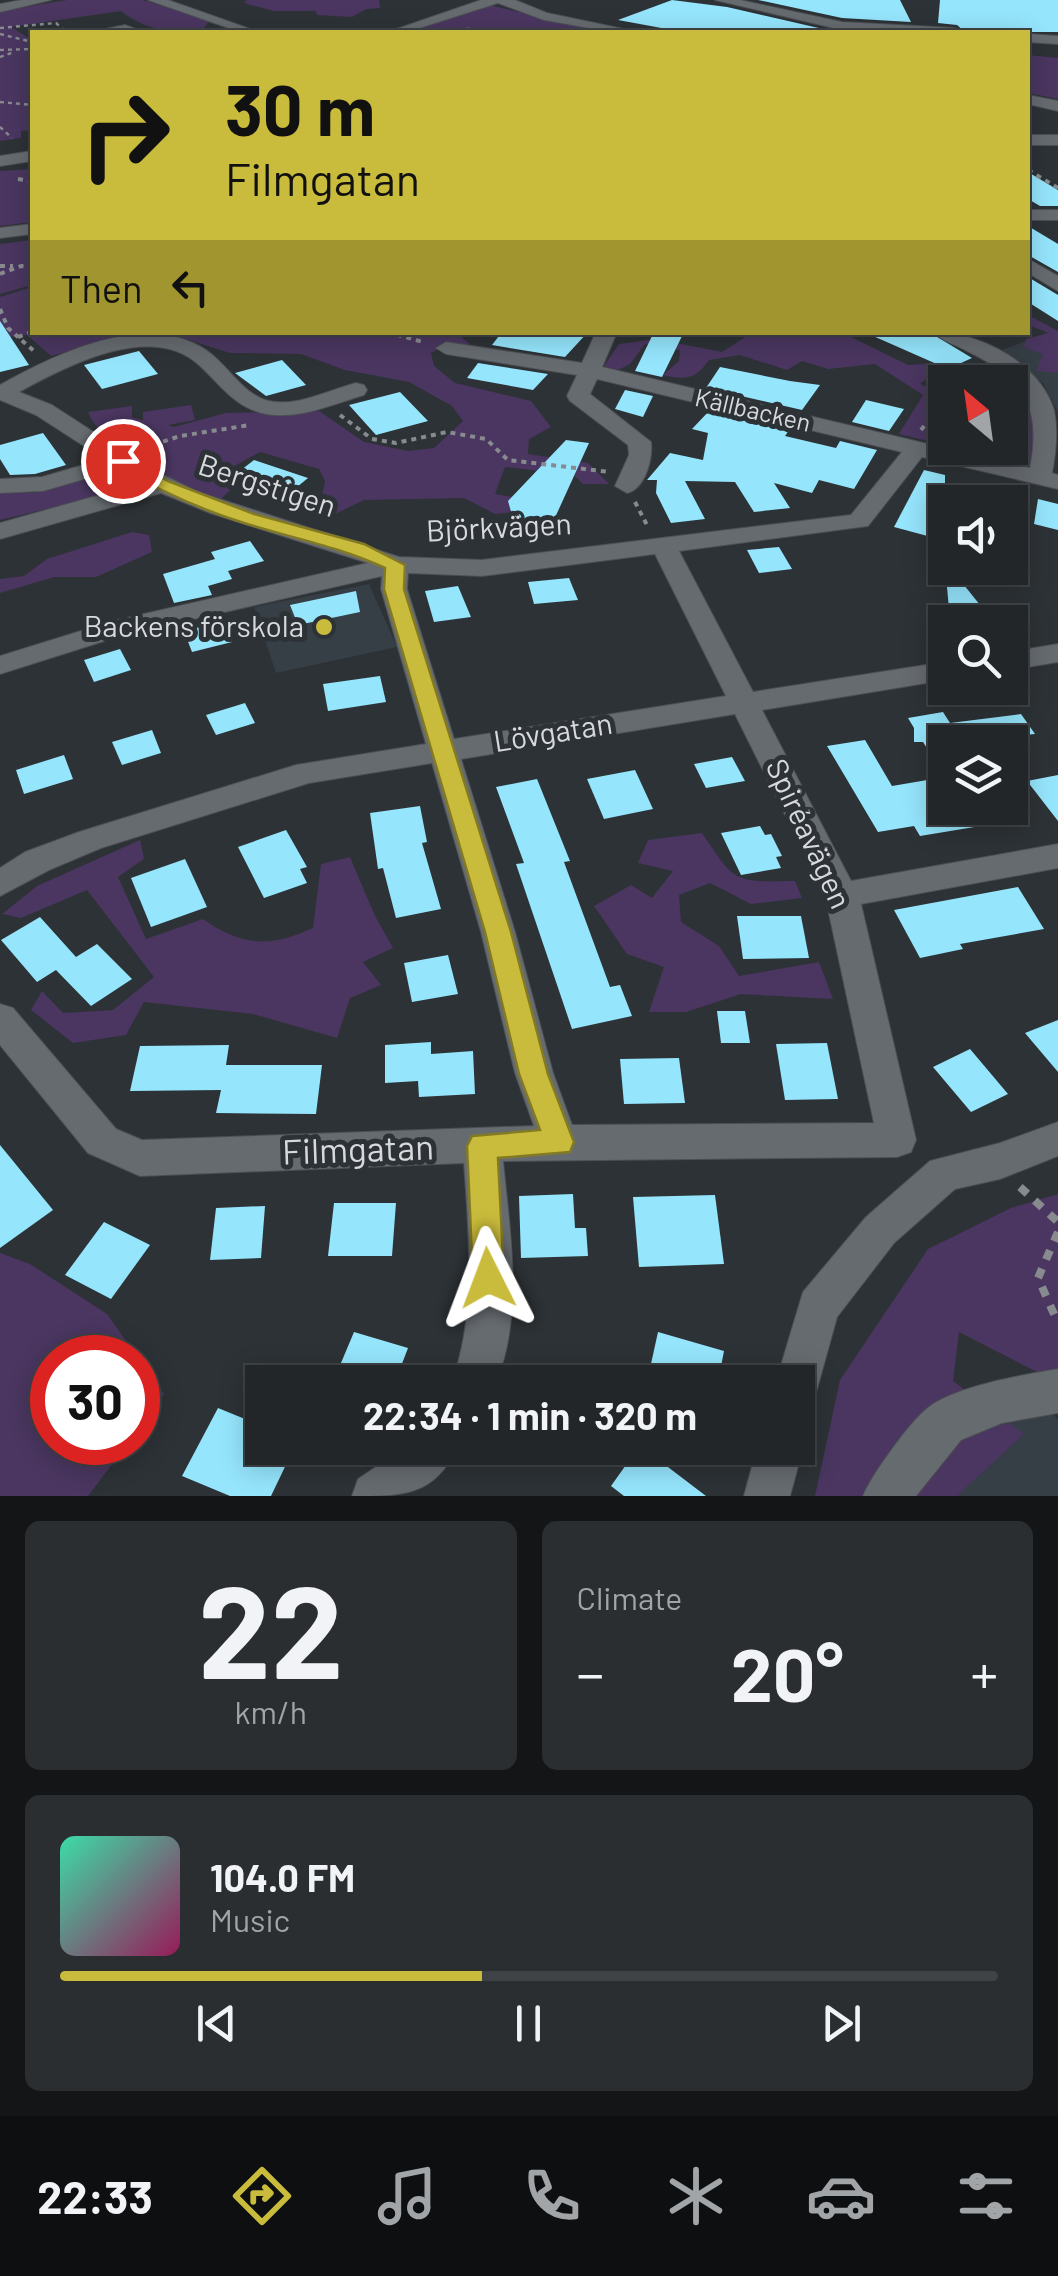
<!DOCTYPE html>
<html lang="en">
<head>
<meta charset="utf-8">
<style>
	body { margin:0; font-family:Barlow,sans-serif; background:#2a2e30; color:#f1f3f6; height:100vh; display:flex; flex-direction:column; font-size:38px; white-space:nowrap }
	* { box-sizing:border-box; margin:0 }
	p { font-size:32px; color:#a2a5a8 }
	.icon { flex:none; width:55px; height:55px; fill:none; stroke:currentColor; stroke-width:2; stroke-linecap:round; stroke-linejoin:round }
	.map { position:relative; height:1496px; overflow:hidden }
	.details { display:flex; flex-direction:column; gap:25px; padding:25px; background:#131516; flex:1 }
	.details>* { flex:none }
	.guide { position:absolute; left:30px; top:30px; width:1000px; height:305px; border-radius:0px; box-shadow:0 5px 25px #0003,0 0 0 2px #3f4345; background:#c9bb3b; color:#111; overflow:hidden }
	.needle { width:65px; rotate:331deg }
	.fabs { position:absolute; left:928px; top:365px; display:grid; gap:20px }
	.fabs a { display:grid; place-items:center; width:100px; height:100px; border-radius:0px; background:#222628; box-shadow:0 5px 25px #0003,0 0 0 2px #3f4345; font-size:50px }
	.speed { position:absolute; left:30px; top:1335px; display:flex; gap:20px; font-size:50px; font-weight:700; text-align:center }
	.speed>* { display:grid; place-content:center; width:130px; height:130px; border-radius:50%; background:#222628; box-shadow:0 5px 25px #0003,0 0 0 2px #3f4345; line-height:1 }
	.speed .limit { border:15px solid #d22; background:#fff; color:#111 }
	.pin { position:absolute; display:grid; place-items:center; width:85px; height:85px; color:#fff; margin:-42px; border:5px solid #fff; border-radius:50%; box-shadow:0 2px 10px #0007 }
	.me { position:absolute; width:110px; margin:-55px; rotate:357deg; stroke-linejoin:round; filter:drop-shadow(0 0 8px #0008) }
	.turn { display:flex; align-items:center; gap:35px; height:210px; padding:0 30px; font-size:45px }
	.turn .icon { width:130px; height:130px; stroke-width:2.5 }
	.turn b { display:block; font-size:70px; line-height:85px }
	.then { display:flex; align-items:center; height:95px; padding:0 30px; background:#0003; gap:20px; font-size:38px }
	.big { font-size:75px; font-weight:700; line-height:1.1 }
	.details .tile { flex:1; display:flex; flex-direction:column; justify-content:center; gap:15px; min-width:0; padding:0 35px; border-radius:15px; background:#2a2e30 }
	.details .dial { align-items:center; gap:0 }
	.dial b { font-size:130px; line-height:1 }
	.song { display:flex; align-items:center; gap:30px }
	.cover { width:120px; height:120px; border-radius:15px; background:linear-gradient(135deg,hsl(160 70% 55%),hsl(330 70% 35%)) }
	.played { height:10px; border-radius:5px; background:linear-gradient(90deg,#c9bb3b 45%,#3f4345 45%) }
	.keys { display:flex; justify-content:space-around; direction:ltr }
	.heat { display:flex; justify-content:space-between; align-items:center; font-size:55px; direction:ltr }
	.details .tiles { flex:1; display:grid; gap:25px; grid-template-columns:1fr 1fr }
	.tile:last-child { grid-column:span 2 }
	.trip { position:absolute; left:245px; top:1365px; width:570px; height:100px; border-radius:0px; background:#222628; box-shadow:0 5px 25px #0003,0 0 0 2px #3f4345; font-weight:700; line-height:100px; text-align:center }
	.tabs { display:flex; height:160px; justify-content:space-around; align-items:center; background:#0e0f10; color:#a2a5a8 }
	.tabs .icon { width:70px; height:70px }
	.tabs .selected { color:#c9bb3b }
	.tabs b { font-size:45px; color:#f1f3f6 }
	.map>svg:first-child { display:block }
	.built { fill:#363e46 }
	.green { fill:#4a3660 }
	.building { fill:#95e5fc }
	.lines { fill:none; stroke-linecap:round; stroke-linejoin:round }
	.minor-casing { stroke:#4c4f53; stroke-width:2 }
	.path-far2 { stroke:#878a8e; stroke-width:2.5; stroke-dasharray:4 4; stroke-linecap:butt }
	.path-far1 { stroke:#878a8e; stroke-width:4; stroke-dasharray:5 5; stroke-linecap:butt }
	.path { stroke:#878a8e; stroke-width:8; stroke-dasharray:10 10; stroke-linecap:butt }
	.minor { fill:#666b70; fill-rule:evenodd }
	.route { fill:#c9bb3b; stroke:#837a26; stroke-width:2.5 }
	.poi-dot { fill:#c9bb3b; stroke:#2d3236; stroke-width:4 }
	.labels { text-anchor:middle; stroke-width:10; stroke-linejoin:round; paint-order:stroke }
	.far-street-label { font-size:25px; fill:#d7d9dc; stroke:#2d3236 }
	.street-label { font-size:30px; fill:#d7d9dc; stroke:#2d3236 }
	.poi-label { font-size:30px; fill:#d7d9dc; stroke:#2d3236; text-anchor:end }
	.near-street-label { font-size:35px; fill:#d7d9dc; stroke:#2d3236 }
</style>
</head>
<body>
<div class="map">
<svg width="1058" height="1496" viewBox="0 0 1058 1496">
	<rect width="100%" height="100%" fill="#2d3236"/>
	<!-- built -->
	<g class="built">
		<path d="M1047,333l11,6v73l-15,-29 -44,-32z"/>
		<path d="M369,584l28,63 -121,26 -22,-66z"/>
		<path d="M1049,1409l9,11v76h-140l43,-63z"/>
	</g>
	<!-- green -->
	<g class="green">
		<path d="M67,0h76l66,21 -8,11c-31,0 -55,-1 -80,-21l-110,16 21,13v90l-11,1v7l-21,3v-130z"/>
		<path d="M247,0h132l1,8 -14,1 -14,8 -35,-2 -1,-4h-42l-30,-8z"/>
		<path d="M489,5l114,27h-196z"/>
		<path d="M1028,55l30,3v41l-30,-6z"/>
		<path d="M32,169v53l-32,4v-55z"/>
		<path d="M32,240v45l-32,9v-50z"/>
		<path d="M32,287v45l430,1 -1,4 10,8 -21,-2 -19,10 3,13 21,17 76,18 20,26 -22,12 -1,15 60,9 21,21h-26l-9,-9 -69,-8 -10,27 50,8 -11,8 -39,4 -31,-16 -100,2 -31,15 -13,-10 5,-24 -6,-12 -59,-17 -42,23 14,13 -12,12 -65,-25 -1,-20c-26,-7 -56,-16 -66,-43l44,-6v11l11,3v-8l48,-7 4,15 -27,5 6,2 52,-14 93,-2 45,31 44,9 26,-3 29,-27 -11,-15 -43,-24 -64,-12 -44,-16 -71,-1 -47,-15 -33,-3 -37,4 -62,17 -24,-21 -27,3v-41z"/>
		<path d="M1028,315l30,16v42l-22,-2 7,-16 -19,-8 2,-8 23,-6 -21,-8z"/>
		<path d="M745,333h98l65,32 29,-2v8l-17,13 25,10v51l-46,-11 24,-39 -48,-31 -47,5 -26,-8 -15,9 -47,-15 -31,5c-14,20 -24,20 -46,15l16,-14 1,-11 -35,-6 -15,20 -12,6 -14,-4 15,-22 37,-5 66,13 22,-14z"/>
		<path d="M1010,409l19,4 7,10 -5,29 2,13 -78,-17h55z"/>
		<path d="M112,472l14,3 1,9 -42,16 -85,20v-28l34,1z"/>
		<path d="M132,532l17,3 3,17 -56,25h-42l-54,16v-14l24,-3 23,-17z"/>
		<path d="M702,833c34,51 32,49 93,48l7,17 -51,6 -41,-21 -31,12 2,27 38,24 20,30 80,-14 14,37 -92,-5 -55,18h-37l15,-45 -37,-13 -33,-48 37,-21 21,13 21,-27 -35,-8 10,-23z"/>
		<path d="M140,840l4,19 -26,18 28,62 57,-20c38,27 67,29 110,9l8,-64 29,-7 25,59 18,32 -30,14 18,23 -31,13 -13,40 -84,-24 -109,-12 -18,33 -53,8 -42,-33 11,-19 21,22 50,-3 41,-33 -67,-87 -66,28 -19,-4 35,-28z"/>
		<path d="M1058,1194v206l-21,-28 -78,-40 -6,49 71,53 -67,62h-142l25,-116 88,-131 83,-41z"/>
		<path d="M0,1253l30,11 77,50 57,80 -26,36v-72h-86v84l76,1 -40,53h-88z"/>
	</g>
	<!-- building -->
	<g class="building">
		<path d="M672,0l55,7 109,25h-153l-65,-12z"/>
		<path d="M758,0h142l11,22 -69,-4z"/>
		<path d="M940,0h118v32h-93l-8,-7 -19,-2z"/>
		<path d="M1028,172l30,18v16h-18l-12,-7z"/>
		<path d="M1028,226l30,18v28l-30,-17z"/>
		<path d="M1028,277l30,18v26l-30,-19z"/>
		<path d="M0,321l29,44 -29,7z"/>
		<path d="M502,332h86l-23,25 -73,-12z"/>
		<path d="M654,332h30l-22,45 -27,-6z"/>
		<path d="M864,332h65l43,26 -24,11z"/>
		<path d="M139,351l19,23 -56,15 -18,-24z"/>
		<path d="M282,360l24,25 -40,11 -31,-23z"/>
		<path d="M478,363l70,11 -15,16 -66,-12z"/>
		<path d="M720,367l70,14 30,4 -18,25 -96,-22z"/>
		<path d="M625,390l28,6 -10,21 -28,-8z"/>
		<path d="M400,392l28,29 -52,14 -27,-30z"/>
		<path d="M866,400l38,9 -15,22 -37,-9z"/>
		<path d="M710,410l80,19 -5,7 51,12 4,-7 37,9 -23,39 -35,-9 -7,13 -38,-10 16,25 -36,4 -19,-30 -50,-1 20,38 -34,4 -15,-30 1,-13h-10l23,-27 33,7 5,-27 -16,-4z"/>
		<path d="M43,433l23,32 -31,9 -25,1 -10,-16v-14z"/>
		<path d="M566,440l23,3 -41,90 -30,3 -10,-35z"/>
		<path d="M254,460l54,18 -22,18 -54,-19z"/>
		<path d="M924,470l21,5v45l-10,18 -41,-11z"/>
		<path d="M1038,499l20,5v26l-24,-6z"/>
		<path d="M250,541l14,20 -36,10 4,8 -24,7 4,9 -38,8 -11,-29 52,-15 -4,-7z"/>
		<path d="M779,547l13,22 -33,4 -12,-23z"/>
		<path d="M569,578l9,22 -44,4 -6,-22z"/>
		<path d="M964,585l16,20 -31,4 -2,-22z"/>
		<path d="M458,586l13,31 -37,5 -9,-31z"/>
		<path d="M356,591l4,21 -62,13 -8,-20z"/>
		<path d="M221,617l11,25 -40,10 -10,-26z"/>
		<path d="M120,649l11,21 -37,12 -10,-22z"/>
		<path d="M380,676l6,26 -58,9 -5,-27z"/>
		<path d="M245,703l10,20 -39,12 -10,-20z"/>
		<path d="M943,712l7,11 71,-9 14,20 -90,8v66h71l1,12 -97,16 -6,-10 -36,6 -51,-86 38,-6 27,46 53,-9 -22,-35h-9v-14l-6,-10z"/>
		<path d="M152,730l9,23 -39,12 -10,-23z"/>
		<path d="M64,755l9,24 -49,15 -8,-24z"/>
		<path d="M732,757l13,24 -39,7 -12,-24z"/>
		<path d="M635,770l18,39 -49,10 -17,-40z"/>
		<path d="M1058,775v46l-31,-40z"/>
		<path d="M537,779l33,82 -6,1 46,125 10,-2 12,31 -60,13 -56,-165 8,-1 -28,-76z"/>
		<path d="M420,806l7,36 -5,1 19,66 -45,9 -13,-50 -5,1 -8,-56z"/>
		<path d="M760,826l5,9 6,-1 11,22 -6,1 5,11 -40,7 -20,-42z"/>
		<path d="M286,830l21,37 -7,2 7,14 -43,15 -26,-51z"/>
		<path d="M185,859l22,48 -56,20 -20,-49z"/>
		<path d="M1018,887l26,42 -84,15 3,5 -43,9 -26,-48z"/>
		<path d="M737,916h64l8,42 -66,1z"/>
		<path d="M40,917l36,40 21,-13 35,35 -41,27 -35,-36 -19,12 -36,-42z"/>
		<path d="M448,955l10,39 -46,8 -8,-39z"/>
		<path d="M717,1011h28l5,32h-29z"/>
		<path d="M1058,1020v52l-33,-39z"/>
		<path d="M431,1042v12l42,-3 2,43 -56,3 -1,-16 -33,2v-38z"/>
		<path d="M827,1043l11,56 -53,1 -9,-56z"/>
		<path d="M229,1045l-3,20h96l-6,49 -100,-1 5,-23 -91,1 10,-45z"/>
		<path d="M970,1049l38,45 -37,18 -38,-45z"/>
		<path d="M679,1058l6,45 -61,1 -4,-45z"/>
		<path d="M0,1145l53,65 -53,38z"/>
		<path d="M573,1194l2,34h11l2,28 -67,2 -2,-62z"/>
		<path d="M715,1195l9,69 -85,3 -6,-70z"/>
		<path d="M334,1203h62l-4,53h-64z"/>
		<path d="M265,1206l-4,52 -51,2 6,-52z"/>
		<path d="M104,1222l46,23 -39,54 -46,-24z"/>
		<path d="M354,1332l54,16 -13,34h-62z"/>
		<path d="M658,1332l66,19 -6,31h-71z"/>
		<path d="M218,1408l44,18v22h32l-23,48h-41l-48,-20z"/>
		<path d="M638,1448h5l63,48h-82l-13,-10z"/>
	</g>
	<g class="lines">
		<!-- minor casing -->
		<g class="minor-casing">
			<g id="minor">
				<path d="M22,0h29l-51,12v-8z"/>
				<path d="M148,0h20l91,32h-19z"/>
				<path d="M481,0h34l32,13 91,19h-27l-67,-12 -46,-17 -91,29h-19z"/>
				<path d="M715,0h25l102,22 113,6 7,4 -120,-2z"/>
				<path d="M125,25l19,7h-54z"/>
				<path d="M1028,34l30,2v8l-30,-2z"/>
				<path d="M1028,95l30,6v10l-30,-7z"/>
				<rect x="1028" y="135" width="30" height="10"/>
				<path d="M32,151v10l-32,5v-10z"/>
				<rect x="1028" y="210" width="30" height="10"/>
				<path d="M32,224v10l-32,4v-10z"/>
				<path d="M1028,259l30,17v15l-30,-18z"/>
				<path d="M596,332h21l-15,35 428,101c12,-63 -7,-90 -63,-117 -11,-6 -25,-10 -34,-19 46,0 106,30 121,78 4,21 2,42 -2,63l6,2v14l-136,-32 -54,69 -189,25 74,141 192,-30v18l-183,30 89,171 207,-37v24l-197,36 55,236 -5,12 -14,5 -394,4c7,72 21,153 -7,221h-44c25,-70 17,-145 12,-219l-324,13 -52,-23 -88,-108v-41l13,4 103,121 26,11 392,-14 -19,-53 -34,-141 -49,-169 -123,20 -208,65 -52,22 -49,26v-28l25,-16 54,-20 217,-67 130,-21 -45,-155 1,-13 -262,60 -120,38v-18l113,-35 255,-58 -158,-50 -49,-20 -161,46v-16l142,-40 -23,-14 -76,22 -43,2v-14l42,-2 62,-18 -68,-44 -36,-15v-15c55,-31 146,-75 206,-35 21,14 34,41 59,50 29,9 63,-10 91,-17l8,2 3,5 -3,5c-31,9 -65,25 -98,19 -31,-6 -45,-29 -67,-49 -48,-44 -133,1 -180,27l33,13 97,63 49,24 201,65 83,3 369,-45 51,-63 -305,-73 -7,15 61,48c2,17 -6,47 -24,51l-12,-7 14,-31 -1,-10 -58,-44 -3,-5 10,-21 -131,-21 -10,-6 10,-6 136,21zM655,554l71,142 -272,43 -47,-150 1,-16 74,3zM735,714l90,181 49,228 -302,2 -19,-52 -38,-141 -54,-173z"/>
				<path d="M1058,644v18l-48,8v-18z"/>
				<path d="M1058,1122v34l-58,23 -45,10 -61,54 -57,74 -23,83 -16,6v-24h-22l27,-90 63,-75 64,-56 70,-18z"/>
				<path d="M1058,1369v44l-56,10 -41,17 -45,56h-53c8,-20 48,-76 66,-89 28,-21 94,-32 129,-38z"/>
				<path d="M798,1435l5,13 -13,48h-46l13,-48h41z"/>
				<path d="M404,1448h53c-23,48 -54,48 -105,48l6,-17z"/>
			</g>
		</g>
		<!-- path-far2 -->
		<g class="path-far2">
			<path d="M0,28l56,-5 10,9"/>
			<path d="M466,29l59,1"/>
			<path d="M0,34l32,8"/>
			<path d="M0,50l32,-1"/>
			<path d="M0,57l14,-5"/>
			<path d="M0,102l32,3"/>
			<path d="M0,127l12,11"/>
		</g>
		<!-- path-far1 -->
		<g class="path-far1">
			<path d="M1028,170l30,18"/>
			<path d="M18,179l14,2"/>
			<path d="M0,266h13"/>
			<path d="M0,274l21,-8 11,1"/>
			<path d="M0,309l8,19 10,9"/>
			<path d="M32,332l-14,5 16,14"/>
			<path d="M387,332l36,10"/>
			<path d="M340,415l32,24 24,4 51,-11 39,7 22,21 102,12"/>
			<path d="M921,430l11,-14h13"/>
			<path d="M144,448l36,-12 70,-11"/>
			<path d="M635,502l13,25"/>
		</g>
		<!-- path -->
		<g class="path">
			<path d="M1020,1187l38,35"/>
			<path d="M1058,1232l-20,46 20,45"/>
		</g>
		<!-- minor -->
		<use href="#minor" class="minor"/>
	</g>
	<!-- route -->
	<path class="route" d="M123,456l45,25 86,33 110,30 41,21 -1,24 107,343 37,142 26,68 -4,10 -72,6 6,120 -4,11 -12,5 -11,-5 -4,-11 -6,-132 5,-10 68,-6 -21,-56 -34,-142 -101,-343 1,-21c-45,-21 -93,-30 -141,-45 -45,-14 -88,-34 -128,-58l-2,-4z"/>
	<!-- markers -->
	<circle class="poi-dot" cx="324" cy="627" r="10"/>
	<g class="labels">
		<!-- far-street labels -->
		<g class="far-street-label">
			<text transform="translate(753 410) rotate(13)" y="9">Källbacken</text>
		</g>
		<!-- street labels -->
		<g class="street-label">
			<text transform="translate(267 486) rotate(18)" y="10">Bergstigen</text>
			<text transform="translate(499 528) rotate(-3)" y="10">Björkvägen</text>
			<text transform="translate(553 733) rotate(-9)" y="10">Lövgatan</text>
			<text transform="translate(808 834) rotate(65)" y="10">Spiréavägen</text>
		</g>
		<!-- poi labels -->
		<g class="poi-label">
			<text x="304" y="637">Backens förskola</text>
		</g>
		<!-- near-street labels -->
		<g class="near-street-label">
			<text transform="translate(358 1150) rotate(-2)" y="12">Filmgatan</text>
		</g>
	</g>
</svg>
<div class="fabs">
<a><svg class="needle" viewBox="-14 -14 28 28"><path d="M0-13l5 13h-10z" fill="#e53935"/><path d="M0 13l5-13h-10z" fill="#a2a5a8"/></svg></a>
<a><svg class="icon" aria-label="sound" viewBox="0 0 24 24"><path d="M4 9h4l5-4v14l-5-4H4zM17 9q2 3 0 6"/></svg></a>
<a><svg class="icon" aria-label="search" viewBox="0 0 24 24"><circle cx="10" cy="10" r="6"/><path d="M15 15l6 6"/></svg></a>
<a><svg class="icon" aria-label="layers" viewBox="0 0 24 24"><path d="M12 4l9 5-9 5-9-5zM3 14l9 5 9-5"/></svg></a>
</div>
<div class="speed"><div class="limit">30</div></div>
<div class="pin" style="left:123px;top:461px;background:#d93025"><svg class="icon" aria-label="arrive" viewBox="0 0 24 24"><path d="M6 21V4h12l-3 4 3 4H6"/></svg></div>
<svg class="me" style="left:488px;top:1278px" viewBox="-20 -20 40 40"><path d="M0-17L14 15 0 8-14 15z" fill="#c9bb3b" stroke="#fff" stroke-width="4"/></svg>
<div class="trip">22:34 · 1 min · 320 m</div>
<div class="guide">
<div class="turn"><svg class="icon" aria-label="right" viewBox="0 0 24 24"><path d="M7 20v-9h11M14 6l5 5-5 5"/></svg><div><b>30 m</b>Filmgatan</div></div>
<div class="then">Then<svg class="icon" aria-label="left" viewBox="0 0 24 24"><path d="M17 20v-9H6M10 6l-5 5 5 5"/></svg></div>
</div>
</div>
<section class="details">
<div class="tiles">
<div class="tile dial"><b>22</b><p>km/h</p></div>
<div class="tile"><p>Climate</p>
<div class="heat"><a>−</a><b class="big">20°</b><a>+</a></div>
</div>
<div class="tile">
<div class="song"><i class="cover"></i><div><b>104.0 FM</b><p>Music</p></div></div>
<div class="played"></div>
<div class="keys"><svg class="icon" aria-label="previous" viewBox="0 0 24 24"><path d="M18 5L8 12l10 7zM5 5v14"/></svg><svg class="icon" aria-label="pause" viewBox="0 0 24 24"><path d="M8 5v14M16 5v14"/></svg><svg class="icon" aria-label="next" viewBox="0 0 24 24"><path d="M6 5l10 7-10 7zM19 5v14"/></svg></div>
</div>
</div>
</section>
<nav class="tabs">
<b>22:33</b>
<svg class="icon selected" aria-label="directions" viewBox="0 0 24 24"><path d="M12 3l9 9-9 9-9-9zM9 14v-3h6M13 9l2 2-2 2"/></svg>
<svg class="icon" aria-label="music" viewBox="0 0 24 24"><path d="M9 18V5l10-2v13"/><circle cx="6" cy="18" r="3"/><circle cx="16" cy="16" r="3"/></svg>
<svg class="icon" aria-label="phone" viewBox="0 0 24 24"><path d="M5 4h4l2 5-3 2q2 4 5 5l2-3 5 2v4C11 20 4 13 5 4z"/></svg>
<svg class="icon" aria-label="climate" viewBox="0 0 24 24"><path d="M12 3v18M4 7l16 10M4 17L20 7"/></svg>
<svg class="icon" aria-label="car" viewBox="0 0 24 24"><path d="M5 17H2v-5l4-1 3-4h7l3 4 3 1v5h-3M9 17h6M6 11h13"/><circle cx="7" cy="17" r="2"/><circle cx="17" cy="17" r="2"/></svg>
<svg class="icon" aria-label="filters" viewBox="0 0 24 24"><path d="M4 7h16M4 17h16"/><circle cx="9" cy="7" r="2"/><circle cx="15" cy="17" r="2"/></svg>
</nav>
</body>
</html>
